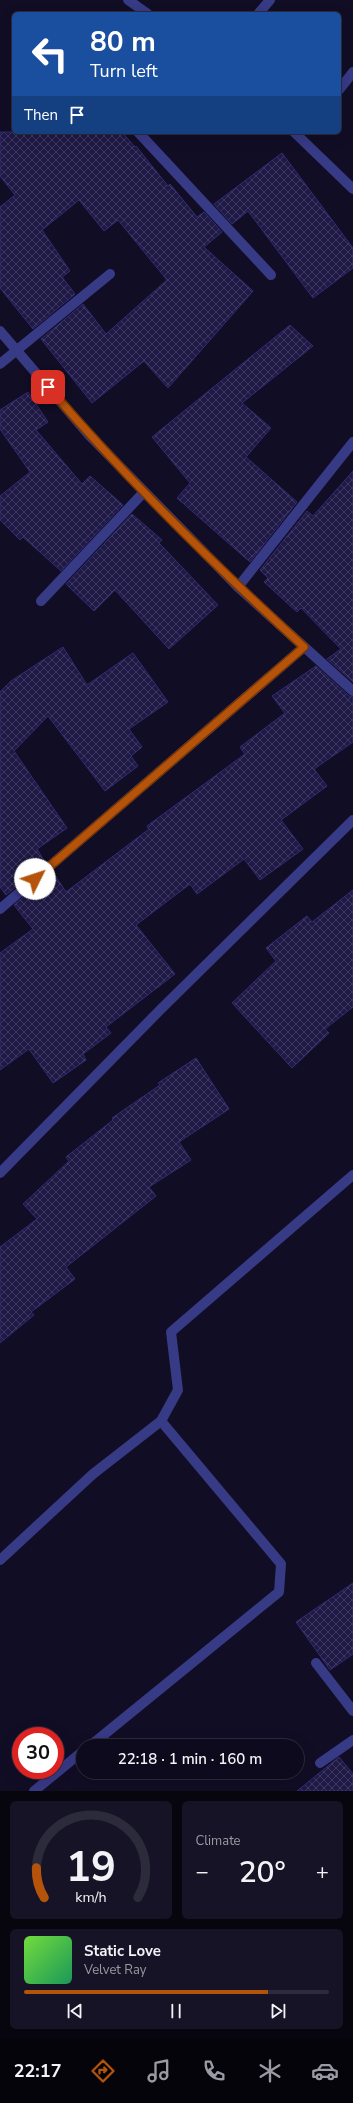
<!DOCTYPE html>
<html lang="en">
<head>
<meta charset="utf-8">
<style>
	body { margin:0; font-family:"Nunito Sans",sans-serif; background:#151325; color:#f1f3f6; height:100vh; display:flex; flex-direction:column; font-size:15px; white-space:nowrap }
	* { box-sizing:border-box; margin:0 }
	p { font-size:13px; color:#9a9aa3 }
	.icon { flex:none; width:22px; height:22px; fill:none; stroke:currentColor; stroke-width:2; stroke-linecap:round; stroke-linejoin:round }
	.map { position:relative; height:1791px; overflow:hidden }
	.side { display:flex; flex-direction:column; gap:10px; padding:10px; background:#07060f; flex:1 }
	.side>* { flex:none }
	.hud { position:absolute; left:12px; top:12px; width:329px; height:122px; border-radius:6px; box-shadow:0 4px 16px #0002,0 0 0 1px #2c2b3b; background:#1a4fa0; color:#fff; overflow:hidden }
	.speed { position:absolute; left:12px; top:1727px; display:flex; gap:8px; font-size:20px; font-weight:700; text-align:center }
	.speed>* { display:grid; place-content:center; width:52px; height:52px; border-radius:50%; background:#0c0a1c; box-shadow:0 4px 16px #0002,0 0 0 1px #2c2b3b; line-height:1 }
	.speed .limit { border:6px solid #d22; background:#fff; color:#111 }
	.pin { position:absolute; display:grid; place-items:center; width:34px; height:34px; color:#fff; margin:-17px; border-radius:8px; box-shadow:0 2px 6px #0006 }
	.me { position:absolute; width:44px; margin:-22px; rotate:49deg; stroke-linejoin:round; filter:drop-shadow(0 0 3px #0008) }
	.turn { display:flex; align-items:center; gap:14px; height:84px; padding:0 12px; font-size:18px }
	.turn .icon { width:52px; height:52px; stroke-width:2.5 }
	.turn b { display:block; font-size:28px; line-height:34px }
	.then { display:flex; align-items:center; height:38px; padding:0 12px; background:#0003; gap:8px; font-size:15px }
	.big { font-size:30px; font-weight:600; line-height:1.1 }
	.side .card { flex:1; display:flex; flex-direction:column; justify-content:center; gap:6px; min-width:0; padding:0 14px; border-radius:6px; background:#151325 }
	.side .dial { align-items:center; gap:0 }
	.dial svg { height:104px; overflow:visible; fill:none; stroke:#2c2b3b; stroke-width:7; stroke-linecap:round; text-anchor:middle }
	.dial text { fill:#f1f3f6; stroke:none }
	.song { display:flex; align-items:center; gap:12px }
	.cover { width:48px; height:48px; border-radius:6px; background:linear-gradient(135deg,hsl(100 70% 55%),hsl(150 70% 35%)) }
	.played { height:4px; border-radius:2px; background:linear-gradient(90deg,#b45309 80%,#2c2b3b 80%) }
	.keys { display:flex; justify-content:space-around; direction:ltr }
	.heat { display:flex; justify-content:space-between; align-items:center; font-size:22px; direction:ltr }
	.side .tiles { flex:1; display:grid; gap:10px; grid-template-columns:1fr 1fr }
	.card:last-child { grid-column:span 2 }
	.trip { position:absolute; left:76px; top:1739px; width:228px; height:40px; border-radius:20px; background:#0c0a1c; box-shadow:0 4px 16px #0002,0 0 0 1px #2c2b3b; font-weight:600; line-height:40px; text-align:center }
	.menu { display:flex; height:64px; justify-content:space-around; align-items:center; background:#05040b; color:#9a9aa3 }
	.menu .icon { width:28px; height:28px }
	.menu .active { color:#b45309 }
	.menu b { font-size:18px; color:#f1f3f6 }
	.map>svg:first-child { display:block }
	.building { fill:url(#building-cross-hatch); stroke:#332a73 }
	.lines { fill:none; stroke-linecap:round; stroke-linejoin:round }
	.minor { stroke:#373a85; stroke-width:10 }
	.route-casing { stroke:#753606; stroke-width:10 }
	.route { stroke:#b45309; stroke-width:7 }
</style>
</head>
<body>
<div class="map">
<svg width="353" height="1791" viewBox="0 0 353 1791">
	<defs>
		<pattern id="building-cross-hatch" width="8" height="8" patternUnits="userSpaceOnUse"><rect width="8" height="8" fill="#1f1946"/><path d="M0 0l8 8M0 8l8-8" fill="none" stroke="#3f3962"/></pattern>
	</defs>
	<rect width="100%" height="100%" fill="#100d25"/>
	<!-- building -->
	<g class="building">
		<path d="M0,132h122l13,15 1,-1 32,40 2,-2 27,33 7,-5 18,20 -18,15 49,44 -85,97 -24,-27 -52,42 -51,-64 42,-35 23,30 61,-54 -49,-60 -14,11 -25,-31 -37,30 28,41 -8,6 13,17 -42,35 -33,-41v-81l15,-12 -15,-19z"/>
		<path d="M282,153l71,95v20l-40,30 -65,-87 -16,13 -18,-20z"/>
		<path d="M290,325l23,21 -71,57 29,25 -25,29 51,45 -47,60 -73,-64 13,-15 -38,-46z"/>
		<path d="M28,392l20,30 -12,8 46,54 8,-8 33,29 -62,66 -38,-34 -3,3 -20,-20v-24l30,-24 -30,-43v-19z"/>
		<path d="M353,471v211l-26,-23 14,-10 -40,-41 -4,4 -33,-30 4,-4 -8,-8 47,-59 6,5z"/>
		<path d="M132,514l30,26 -3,3 59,62 -49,44 -54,-59 -21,21 -28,-27z"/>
		<path d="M63,647l24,38 46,-32 35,49 -39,27 13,18 -11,9 7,10 -33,25 -57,-75 -34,35 53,77 -30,21 8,13 -39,33 -6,-8v-195l11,-11z"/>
		<path d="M316,666l33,30 4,1v45l-39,27 13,17 -46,34 22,29 -43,31 -16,-21 -47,35 -7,-10 -54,41 39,49 -69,53 5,6 -28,21 3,6 -33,23 -24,-34 -29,21v-117l33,-24 -19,-24 39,-33 13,20 83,-63 -2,-3 98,-72 -5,-7 45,-34 -13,-17z"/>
		<path d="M353,890v117l-28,22 4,4 -37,35 -60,-65 44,-42 -10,-13 41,-32 5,6z"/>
		<path d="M196,1058l33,51 -50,33 12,18 -42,27 7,9 -90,71 9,12 -44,33 3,3 -34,28v-96l37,-28 -14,-15 46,-43 -3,-4 47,-37 -1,-2 48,-33 -2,-2z"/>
		<path d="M353,1583v71l-23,16 -34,-48z"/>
		<path d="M339,1757l14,17v17h-56z"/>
	</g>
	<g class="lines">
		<!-- minor -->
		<g class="minor">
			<path d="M128,0l20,14"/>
			<path d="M258,14l12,-14"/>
			<path d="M339,90l14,-18"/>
			<path d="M138,132l133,143"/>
			<path d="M294,132l59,57"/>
			<path d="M0,331l89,104 149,152 115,-145"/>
			<path d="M0,364l110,-90"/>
			<path d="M238,587l115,104"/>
			<path d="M41,601l103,-109"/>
			<path d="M0,909l304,-262"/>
			<path d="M0,1173l161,-164 192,-189"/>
			<path d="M0,1560l93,-86 68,-53 17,-31 -7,-58 182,-157"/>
			<path d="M316,1663l37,48"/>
			<path d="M90,1746l189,-154 2,-28 -120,-143"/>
			<path d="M320,1763l33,-23"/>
			<path d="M34,1791l49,-40"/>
		</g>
	</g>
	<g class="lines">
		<!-- route casing -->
		<g class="route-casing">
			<path id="route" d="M35,879l269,-232c-90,-82 -177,-168 -256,-260"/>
		</g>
		<!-- route -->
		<use href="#route" class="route"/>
	</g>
</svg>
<div class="speed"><div class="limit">30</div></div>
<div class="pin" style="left:48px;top:387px;background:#d93025"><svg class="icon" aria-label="arrive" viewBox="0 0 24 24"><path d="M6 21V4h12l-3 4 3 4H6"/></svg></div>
<svg class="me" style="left:35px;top:879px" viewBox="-20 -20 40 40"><circle r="19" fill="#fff"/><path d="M0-13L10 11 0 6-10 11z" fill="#b45309"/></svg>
<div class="trip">22:18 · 1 min · 160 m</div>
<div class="hud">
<div class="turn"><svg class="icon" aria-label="left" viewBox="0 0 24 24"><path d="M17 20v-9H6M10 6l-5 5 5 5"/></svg><div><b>80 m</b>Turn left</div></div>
<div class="then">Then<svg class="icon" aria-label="arrive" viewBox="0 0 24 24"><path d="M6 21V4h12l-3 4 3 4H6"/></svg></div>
</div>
</div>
<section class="side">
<div class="tiles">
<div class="card dial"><svg viewBox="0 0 100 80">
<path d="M14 69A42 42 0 1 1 86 69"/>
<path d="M14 69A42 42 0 0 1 8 46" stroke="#b45309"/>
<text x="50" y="56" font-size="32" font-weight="700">19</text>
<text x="50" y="72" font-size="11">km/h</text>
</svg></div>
<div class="card"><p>Climate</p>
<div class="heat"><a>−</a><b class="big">20°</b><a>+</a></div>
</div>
<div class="card">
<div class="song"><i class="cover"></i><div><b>Static Love</b><p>Velvet Ray</p></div></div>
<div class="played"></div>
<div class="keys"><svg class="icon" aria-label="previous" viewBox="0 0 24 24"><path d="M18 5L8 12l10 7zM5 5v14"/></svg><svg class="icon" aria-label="pause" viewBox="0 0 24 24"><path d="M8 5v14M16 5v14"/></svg><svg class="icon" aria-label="next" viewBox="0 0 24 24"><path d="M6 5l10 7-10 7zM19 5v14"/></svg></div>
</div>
</div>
</section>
<nav class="menu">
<b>22:17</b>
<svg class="icon active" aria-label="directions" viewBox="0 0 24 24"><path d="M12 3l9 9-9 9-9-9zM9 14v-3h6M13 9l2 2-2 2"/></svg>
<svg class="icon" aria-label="music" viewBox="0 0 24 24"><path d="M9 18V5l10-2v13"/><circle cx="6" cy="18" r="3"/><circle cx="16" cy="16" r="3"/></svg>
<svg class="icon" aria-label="phone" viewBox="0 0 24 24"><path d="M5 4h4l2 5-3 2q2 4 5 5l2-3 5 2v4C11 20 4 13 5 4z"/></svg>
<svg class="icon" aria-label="climate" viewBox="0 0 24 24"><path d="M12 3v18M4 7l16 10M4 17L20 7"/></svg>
<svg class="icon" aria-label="car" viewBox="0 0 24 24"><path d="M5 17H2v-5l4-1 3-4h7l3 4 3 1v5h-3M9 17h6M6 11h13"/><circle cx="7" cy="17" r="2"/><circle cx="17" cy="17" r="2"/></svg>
</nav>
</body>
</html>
